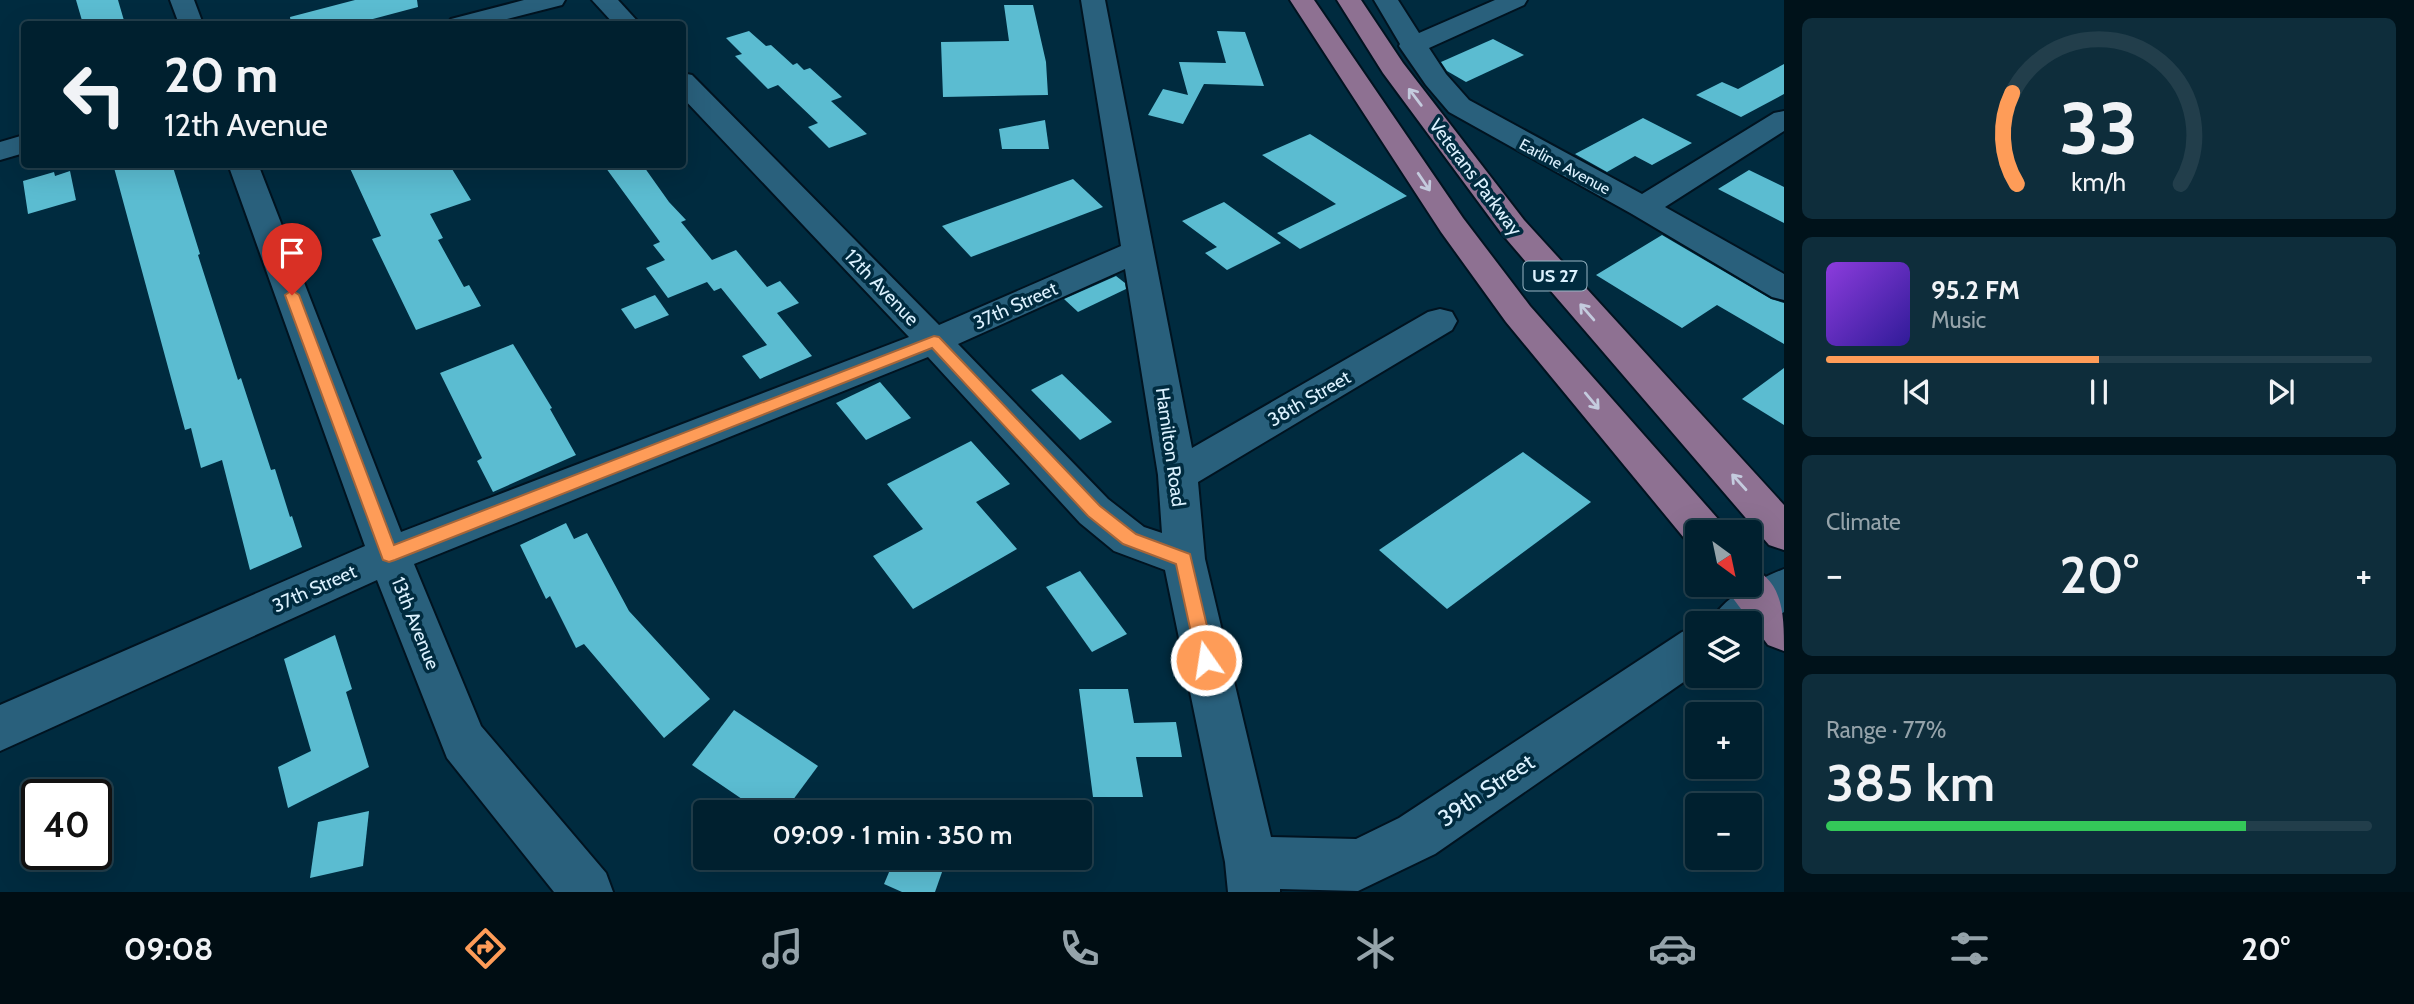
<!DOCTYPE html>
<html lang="en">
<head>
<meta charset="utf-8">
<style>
	body { margin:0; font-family:Cabin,sans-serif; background:#0e2d3b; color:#f1f3f6; height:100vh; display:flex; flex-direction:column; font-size:26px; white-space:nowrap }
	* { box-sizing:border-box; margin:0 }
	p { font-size:23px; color:#95a3aa }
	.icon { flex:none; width:38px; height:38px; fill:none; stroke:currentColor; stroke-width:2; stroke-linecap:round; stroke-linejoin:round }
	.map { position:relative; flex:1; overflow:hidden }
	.side { display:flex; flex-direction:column; gap:18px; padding:18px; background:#00121a; width:630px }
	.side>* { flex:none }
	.banner { position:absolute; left:21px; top:21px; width:665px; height:147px; border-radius:7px; box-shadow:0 7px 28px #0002,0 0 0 2px #223e4b; background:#00202f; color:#f1f3f6; overflow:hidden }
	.needle { width:46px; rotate:147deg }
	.tools { position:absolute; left:1685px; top:520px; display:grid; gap:14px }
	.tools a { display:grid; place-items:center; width:77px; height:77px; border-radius:7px; background:#00202f; box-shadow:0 7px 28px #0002,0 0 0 2px #223e4b; font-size:35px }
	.speed { position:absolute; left:21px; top:779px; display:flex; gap:14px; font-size:35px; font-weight:700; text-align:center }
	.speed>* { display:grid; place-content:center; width:91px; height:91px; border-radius:50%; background:#00202f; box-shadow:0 7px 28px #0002,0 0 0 2px #223e4b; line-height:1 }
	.speed .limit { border:4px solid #111; border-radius:10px; background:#fff; color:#111 }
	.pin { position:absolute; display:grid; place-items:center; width:60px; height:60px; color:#fff; margin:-72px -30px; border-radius:50% 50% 50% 0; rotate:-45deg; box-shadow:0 0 7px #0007 }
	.pin .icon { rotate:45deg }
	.me { position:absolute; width:77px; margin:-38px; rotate:347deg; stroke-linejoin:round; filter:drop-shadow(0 0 5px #0008) }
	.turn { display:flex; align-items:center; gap:24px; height:147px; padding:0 28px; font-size:32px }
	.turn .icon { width:91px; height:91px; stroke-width:2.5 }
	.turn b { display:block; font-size:49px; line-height:60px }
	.big { font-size:52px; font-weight:600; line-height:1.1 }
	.side .tile { flex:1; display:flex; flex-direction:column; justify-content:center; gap:10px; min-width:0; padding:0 24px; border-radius:10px; background:#0e2d3b }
	.side .dial { align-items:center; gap:0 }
	.dial svg { height:182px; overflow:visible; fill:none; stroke:#223e4b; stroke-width:7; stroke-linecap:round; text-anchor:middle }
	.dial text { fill:#f1f3f6; stroke:none }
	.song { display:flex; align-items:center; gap:21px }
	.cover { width:84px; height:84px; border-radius:10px; background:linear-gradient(135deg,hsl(270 70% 55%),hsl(250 70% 35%)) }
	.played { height:7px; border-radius:4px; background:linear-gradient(90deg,#fe9c58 50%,#223e4b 50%) }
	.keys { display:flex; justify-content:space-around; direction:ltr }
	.heat { display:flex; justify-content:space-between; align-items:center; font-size:38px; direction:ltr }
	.charge { height:10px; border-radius:5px; background:linear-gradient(90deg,#34c759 77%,#223e4b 0) }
	.trip { position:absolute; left:693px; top:800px; width:399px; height:70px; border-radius:7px; background:#00202f; box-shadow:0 7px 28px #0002,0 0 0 2px #223e4b; font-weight:600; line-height:70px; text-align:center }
	.tabs { display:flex; height:112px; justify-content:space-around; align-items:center; background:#000d13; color:#95a3aa }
	.tabs .icon { width:49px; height:49px }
	.tabs .on { color:#fe9c58 }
	.tabs b { font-size:32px; color:#f1f3f6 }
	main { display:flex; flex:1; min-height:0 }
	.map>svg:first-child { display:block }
	.building { fill:#5bbcd1 }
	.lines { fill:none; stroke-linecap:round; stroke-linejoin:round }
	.minor-casing { stroke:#001320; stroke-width:4 }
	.major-casing { stroke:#001320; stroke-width:4 }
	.minor { fill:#29607c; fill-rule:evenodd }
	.major { fill:#8e7192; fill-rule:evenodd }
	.oneway { stroke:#c4cbde }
	.route { fill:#fe9c58; stroke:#a56539; stroke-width:2 }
	.labels { text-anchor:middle; stroke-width:7; stroke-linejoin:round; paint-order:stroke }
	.far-street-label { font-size:16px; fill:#dbf1fe; stroke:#002b3f }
	.shield { fill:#002b3f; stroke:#99b6c5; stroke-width:2 }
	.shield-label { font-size:18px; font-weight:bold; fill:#dbf1fe }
	.street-label { font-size:19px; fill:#dbf1fe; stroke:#002b3f }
	.near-street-label { font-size:23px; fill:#dbf1fe; stroke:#002b3f }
</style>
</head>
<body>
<main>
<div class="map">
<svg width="1784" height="892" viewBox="0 0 1784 892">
	<rect width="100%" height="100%" fill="#002b3f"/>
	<!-- building -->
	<g class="building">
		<path d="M76,0h42l7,24h-42z"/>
		<path d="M355,0h62l1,7 -64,17h-63l-1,-7z"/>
		<path d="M1004,5h29l13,57 2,33 -105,2 -2,-55 68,-1z"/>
		<path d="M749,31l17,15 5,-1 22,20 4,-2 7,7 6,-2 32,29 -11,4 36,33 -38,14 -21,-21 10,-4 -40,-38 -10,4 -33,-33 7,-2 -16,-16z"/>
		<path d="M1217,31l28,1 19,54 -60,-2 -21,40 -35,-9 15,-26 25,6 -9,-33 47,1z"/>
		<path d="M1493,39l31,16 -58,27 -19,-11 -6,-9z"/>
		<path d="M1784,64v30l-43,23 -45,-22 26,-13 16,7z"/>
		<path d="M1643,118l49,25 -40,22 -17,-9 -28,16 -32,-18z"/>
		<path d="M1045,120l4,29h-47l-3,-20z"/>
		<path d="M1310,134l97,62 -107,53 -23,-16 59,-29 -74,-49z"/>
		<path d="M113,164h59l28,90 -2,1 40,125 3,-2 30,92 4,-1 15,48 2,-1 10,31 -52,23 -28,-110 -21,8 -10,-40 -6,2z"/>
		<path d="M348,164h101l22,36 -41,14 13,24 -5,2 26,47 5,-2 12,21 -65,24 -44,-91 9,-3z"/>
		<path d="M603,164h39l27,38 17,18 -5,2 31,38 24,-10 31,37 13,-6 19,22 -22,10 35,43 -52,23 -18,-23 25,-11 -46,-57 -7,3 -7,-9 -39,16 -22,-30 19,-8 -12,-15 7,-3z"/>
		<path d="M1749,170l35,17v36l-66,-34z"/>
		<path d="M70,171l6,29 -48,14 -5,-33 31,-9 1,4z"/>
		<path d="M1073,179l30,28 -132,50 -29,-31z"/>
		<path d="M1224,202l57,41 -54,27 -22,-17 12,-6 -35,-26z"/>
		<path d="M1662,235l109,64 13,4v41l-67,-39 -35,23 -86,-53z"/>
		<path d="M1116,276l9,7 1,6 -48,23 -14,-13z"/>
		<path d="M655,295l14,20 -34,14 -14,-20z"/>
		<path d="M513,344l39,64 -2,1 26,46 -83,37 -16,-31 5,-3 -42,-85z"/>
		<path d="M1784,368v57l-42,-26z"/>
		<path d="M1062,374l50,48 -32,18 -49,-50z"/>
		<path d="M880,382l31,36 -45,22 -30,-37z"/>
		<path d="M971,441l39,43 -34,18 41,47 -104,60 -40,-53 50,-27 -36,-45z"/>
		<path d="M1523,452l68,50 -144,107 -68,-59z"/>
		<path d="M566,523l8,16 13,-6 42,78 81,88 -46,39 -80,-94 -8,4 -26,-52 -4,3 -26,-54z"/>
		<path d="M1080,571l47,63 -35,18 -46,-65z"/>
		<path d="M335,635l17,54 -6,3 23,75 -81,41 -10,-41 33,-16 -27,-92z"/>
		<path d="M1079,689h49l6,34 42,-1 6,35h-46l7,40h-50z"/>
		<path d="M734,710l84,56 -34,46h-23l-69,-47z"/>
		<path d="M369,811l-6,55 -53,12 8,-56z"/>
		<path d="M895,858h52l-12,34h-33l-18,-8z"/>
	</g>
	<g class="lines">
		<!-- minor casing -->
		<g class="minor-casing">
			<g id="minor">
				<path d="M170,0h24l9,24h-24z"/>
				<path d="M524,0h41l-3,5 -75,19h-40l4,-5z"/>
				<path d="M592,0h26l22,24h-26z"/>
				<path d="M1081,0h24l87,448 236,-136 12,-3 12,3 5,9 -5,9 -254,152 7,77 66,278 85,2 43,-21 283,-186 16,-6v46l-263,182 -77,37 -78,-2v3h-52l-3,-30 -60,-292 -51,-19 -34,-28 -152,-166 -514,207 67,162 125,147 7,19h-59l-107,-134 -70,-178 -377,171v-46l365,-159 -137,-382h30l143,368 508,-195 -227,-240v-24l10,2 247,250 182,-79zM1125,269l33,206 4,58 -18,-6 -36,-28 -150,-155z"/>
				<path d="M1374,0h24l21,33 76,-33h32l-3,5 -95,43 17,26 23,26 173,94 132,-81 10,-2v20l-119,76 119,67v26l-12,-3 -140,-83 -183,-102 -23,-27 -27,-39 1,-2z"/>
				<path d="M24,135v18l-24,7v-18z"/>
				<path d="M1784,569v43l-34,23v-12h-40c12,-25 48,-44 74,-54z"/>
			</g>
		</g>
		<!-- major casing -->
		<g class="major-casing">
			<g id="major">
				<path d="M1290,0h24l149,218 67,88 189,214 6,12h-27v15l-9,-3 -183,-222 -65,-90z"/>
				<path d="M1337,0h24l42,63 121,157 260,285v45l-15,-5 -267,-311 -119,-161z"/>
				<path d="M1750,567c34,14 34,49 34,84l-16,-6 -36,-48 -6,-13h24z"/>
			</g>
		</g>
		<!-- minor -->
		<use href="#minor" class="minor"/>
		<!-- major -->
		<use href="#major" class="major"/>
	</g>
	<!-- one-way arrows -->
	<defs><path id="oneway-shaft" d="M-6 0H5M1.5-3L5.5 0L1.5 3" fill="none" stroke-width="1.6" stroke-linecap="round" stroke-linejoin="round" transform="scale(1.75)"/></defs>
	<g class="oneway">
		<use href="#oneway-shaft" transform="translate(1415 97) rotate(-127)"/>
		<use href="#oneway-shaft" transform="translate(1424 182) rotate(56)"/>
		<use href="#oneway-shaft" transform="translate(1587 312) rotate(-131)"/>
		<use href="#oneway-shaft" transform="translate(1592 401) rotate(50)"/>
		<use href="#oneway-shaft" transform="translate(1739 482) rotate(-132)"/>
	</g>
	<!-- route -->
	<path class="route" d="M292,290l7,5 95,250 540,-209 5,1 161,169 36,28 54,20 25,106 -2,6 -7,3 -7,-3 -2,-6 -21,-96 -53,-20 -35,-28 -156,-168 -537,212 -6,2 -6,-2 -98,-265z"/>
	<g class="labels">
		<!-- far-street labels -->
		<g class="far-street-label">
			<text transform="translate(1565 166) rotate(28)" y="6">Earline Avenue</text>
		</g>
		<!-- shield labels -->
		<rect class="shield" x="1523.5" y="261.5" width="63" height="29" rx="5"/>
		<g class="shield-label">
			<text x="1555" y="282">US 27</text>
		</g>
		<!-- street labels -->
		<g class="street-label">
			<text transform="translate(1476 177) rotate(53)" y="7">Veterans Parkway</text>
			<text transform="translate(882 287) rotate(46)" y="7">12th Avenue</text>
			<text transform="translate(1015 305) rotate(-24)" y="7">37th Street</text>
			<text transform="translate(1309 398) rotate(-30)" y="7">38th Street</text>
			<text transform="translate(1171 447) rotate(82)" y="7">Hamilton Road</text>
			<text transform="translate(314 588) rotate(-24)" y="7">37th Street</text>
			<text transform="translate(416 623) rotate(68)" y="7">13th Avenue</text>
		</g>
		<!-- near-street labels -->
		<g class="near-street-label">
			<text transform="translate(1486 790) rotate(-34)" y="8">39th Street</text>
		</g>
	</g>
</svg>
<div class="tools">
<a><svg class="needle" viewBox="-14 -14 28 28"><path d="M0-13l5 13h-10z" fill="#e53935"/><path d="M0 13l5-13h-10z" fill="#95a3aa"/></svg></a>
<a><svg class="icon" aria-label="layers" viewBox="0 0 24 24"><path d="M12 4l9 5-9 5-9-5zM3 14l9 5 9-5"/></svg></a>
<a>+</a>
<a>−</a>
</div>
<div class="speed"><div class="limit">40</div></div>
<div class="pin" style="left:292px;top:295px;background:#d93025"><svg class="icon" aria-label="arrive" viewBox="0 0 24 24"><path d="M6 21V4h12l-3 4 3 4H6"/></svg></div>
<svg class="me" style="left:1206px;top:660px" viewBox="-20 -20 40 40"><circle r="17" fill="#fe9c58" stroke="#fff" stroke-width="3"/><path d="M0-11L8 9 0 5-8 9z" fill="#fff"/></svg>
<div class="trip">09:09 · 1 min · 350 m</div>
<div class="banner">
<div class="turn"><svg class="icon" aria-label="left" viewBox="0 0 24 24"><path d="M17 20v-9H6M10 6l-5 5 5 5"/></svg><div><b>20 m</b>12th Avenue</div></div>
</div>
</div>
<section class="side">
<div class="tile dial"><svg viewBox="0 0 100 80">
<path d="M14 69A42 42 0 1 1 86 69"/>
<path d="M14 69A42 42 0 0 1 12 29" stroke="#fe9c58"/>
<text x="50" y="56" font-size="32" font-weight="700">33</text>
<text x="50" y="72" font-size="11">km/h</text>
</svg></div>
<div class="tile">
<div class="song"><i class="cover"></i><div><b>95.2 FM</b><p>Music</p></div></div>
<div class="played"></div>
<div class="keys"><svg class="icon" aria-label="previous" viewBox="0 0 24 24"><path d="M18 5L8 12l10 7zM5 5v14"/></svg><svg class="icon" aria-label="pause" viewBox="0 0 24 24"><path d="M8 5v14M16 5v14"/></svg><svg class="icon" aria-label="next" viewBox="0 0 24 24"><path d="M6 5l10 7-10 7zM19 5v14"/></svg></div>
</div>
<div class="tile"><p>Climate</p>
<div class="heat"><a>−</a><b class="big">20°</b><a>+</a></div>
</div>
<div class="tile"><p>Range · 77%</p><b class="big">385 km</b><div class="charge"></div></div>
</section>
</main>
<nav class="tabs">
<b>09:08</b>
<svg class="icon on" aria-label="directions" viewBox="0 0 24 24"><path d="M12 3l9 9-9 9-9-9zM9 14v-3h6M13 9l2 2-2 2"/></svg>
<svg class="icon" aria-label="music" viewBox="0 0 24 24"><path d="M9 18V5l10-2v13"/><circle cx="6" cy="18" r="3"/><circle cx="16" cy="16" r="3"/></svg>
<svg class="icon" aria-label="phone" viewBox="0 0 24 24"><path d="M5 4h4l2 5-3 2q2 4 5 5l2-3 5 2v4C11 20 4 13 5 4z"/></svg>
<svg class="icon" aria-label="climate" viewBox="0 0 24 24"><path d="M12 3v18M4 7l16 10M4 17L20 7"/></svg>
<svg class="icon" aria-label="car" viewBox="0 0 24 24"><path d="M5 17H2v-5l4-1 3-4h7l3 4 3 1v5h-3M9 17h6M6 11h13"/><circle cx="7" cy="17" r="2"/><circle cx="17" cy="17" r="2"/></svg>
<svg class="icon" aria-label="filters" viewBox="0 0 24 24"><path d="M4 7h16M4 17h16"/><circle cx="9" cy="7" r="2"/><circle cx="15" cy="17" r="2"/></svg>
<b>20°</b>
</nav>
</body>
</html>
